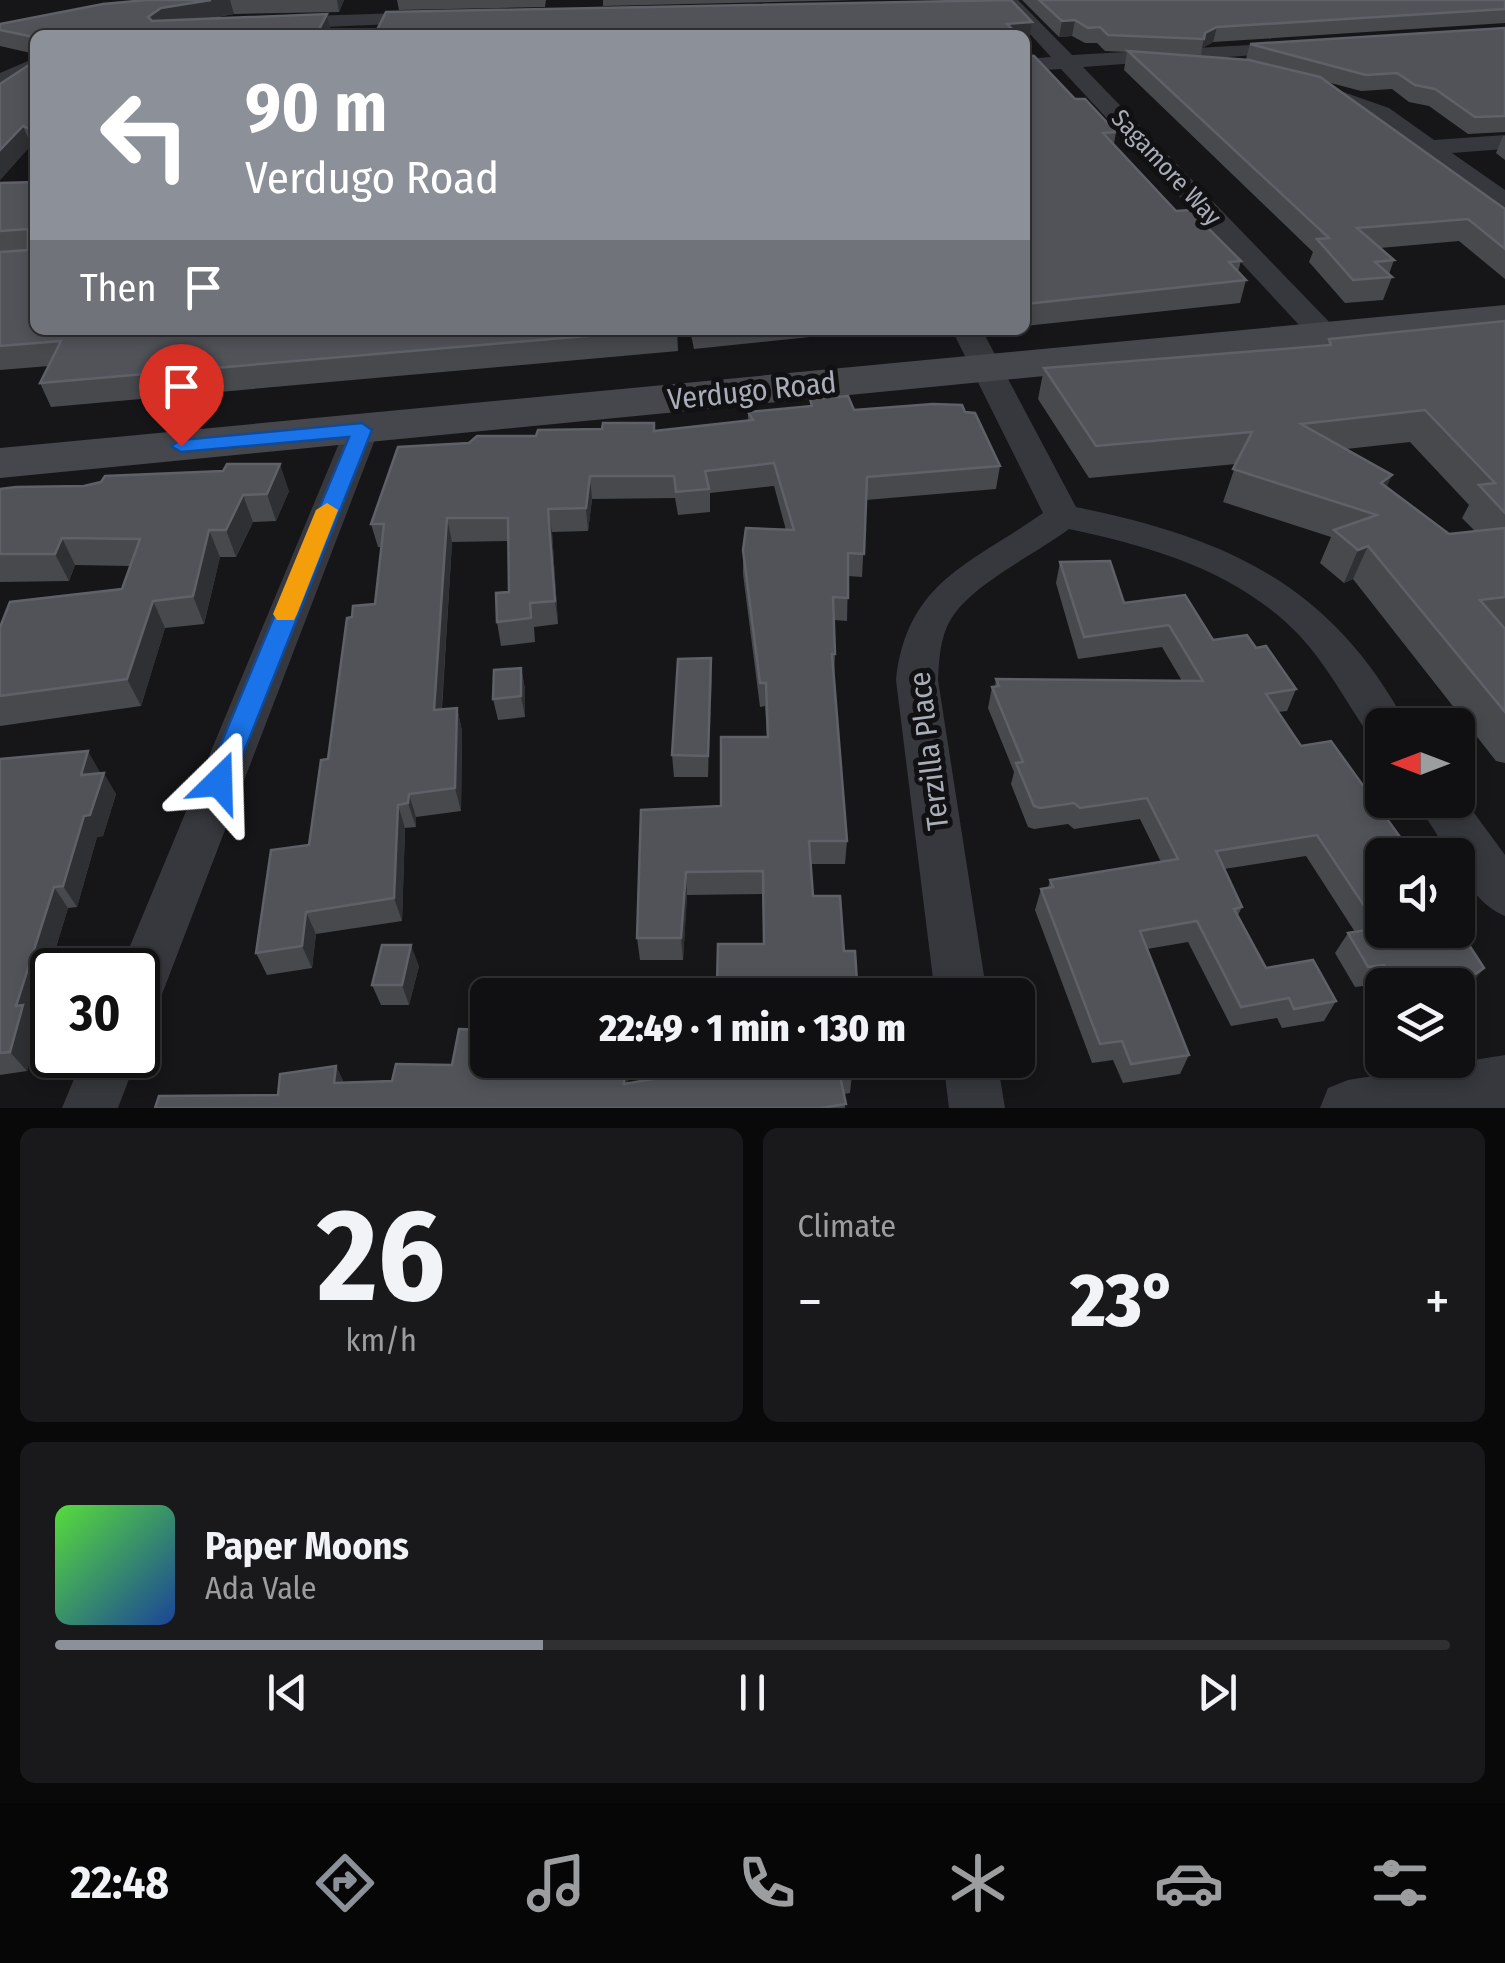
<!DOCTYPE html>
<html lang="en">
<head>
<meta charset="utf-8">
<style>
	body { margin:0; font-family:"Fira Sans Condensed",sans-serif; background:#19191b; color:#f1f3f6; height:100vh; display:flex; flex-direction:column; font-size:38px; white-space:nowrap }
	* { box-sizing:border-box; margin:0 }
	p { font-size:32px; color:#9c9d9f }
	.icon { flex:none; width:55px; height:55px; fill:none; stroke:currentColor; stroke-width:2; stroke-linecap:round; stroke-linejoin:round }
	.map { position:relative; height:1108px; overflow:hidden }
	.drawer { display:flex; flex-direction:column; gap:20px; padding:20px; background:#09090a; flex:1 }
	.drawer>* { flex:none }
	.guide { position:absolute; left:30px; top:30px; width:1000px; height:305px; border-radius:15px; box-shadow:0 5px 15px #0003,0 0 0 2px #303032; background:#8c9099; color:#fff; overflow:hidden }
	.needle { width:65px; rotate:270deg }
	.tools { position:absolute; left:1365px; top:708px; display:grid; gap:20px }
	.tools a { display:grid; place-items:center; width:110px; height:110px; border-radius:15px; background:#101012; box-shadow:0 5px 15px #0003,0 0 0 2px #303032; font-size:50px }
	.speed { position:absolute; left:30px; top:948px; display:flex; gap:20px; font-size:50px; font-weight:700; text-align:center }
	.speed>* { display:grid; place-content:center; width:130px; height:130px; border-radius:50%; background:#101012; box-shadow:0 5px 15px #0003,0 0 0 2px #303032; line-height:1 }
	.speed .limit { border:5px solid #111; border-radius:15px; background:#fff; color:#111 }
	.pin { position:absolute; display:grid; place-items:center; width:85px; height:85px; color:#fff; margin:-102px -42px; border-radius:50% 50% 50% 0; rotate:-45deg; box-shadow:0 0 10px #0007 }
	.pin .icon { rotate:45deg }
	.me { position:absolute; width:110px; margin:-55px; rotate:22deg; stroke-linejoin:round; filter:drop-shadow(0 0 8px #0008) }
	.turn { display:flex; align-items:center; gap:35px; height:210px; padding:0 50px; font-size:45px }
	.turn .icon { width:130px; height:130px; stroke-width:2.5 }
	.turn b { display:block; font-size:70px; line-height:85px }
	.then { display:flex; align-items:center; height:95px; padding:0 50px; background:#0003; gap:20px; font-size:38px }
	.big { font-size:75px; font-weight:800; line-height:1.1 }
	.drawer .tile { flex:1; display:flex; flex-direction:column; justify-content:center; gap:15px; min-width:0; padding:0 35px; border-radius:15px; background:#19191b }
	.drawer .dial { align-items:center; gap:0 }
	.dial b { font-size:130px; line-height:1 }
	.song { display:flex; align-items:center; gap:30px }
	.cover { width:120px; height:120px; border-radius:15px; background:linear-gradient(135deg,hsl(110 70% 55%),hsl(220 70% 35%)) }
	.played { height:10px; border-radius:5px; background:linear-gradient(90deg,#8c9099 35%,#303032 35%) }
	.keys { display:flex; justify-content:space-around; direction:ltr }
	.heat { display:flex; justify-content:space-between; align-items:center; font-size:55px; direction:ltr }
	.drawer .tiles { flex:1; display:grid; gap:20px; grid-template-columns:1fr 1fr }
	.tile:last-child { grid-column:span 2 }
	.trip { position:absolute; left:470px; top:978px; width:565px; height:100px; border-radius:15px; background:#101012; box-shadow:0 5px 15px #0003,0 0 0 2px #303032; font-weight:800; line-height:100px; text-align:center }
	.tabs { display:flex; height:160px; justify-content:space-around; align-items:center; background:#060607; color:#9c9d9f }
	.tabs .icon { width:70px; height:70px }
	.tabs .current { color:#8c9099 }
	.tabs b { font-size:45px; color:#f1f3f6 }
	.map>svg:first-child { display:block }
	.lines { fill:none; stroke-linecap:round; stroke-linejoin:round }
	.minor { fill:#37383d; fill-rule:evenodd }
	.secondary { fill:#45474d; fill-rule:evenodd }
	.wall { fill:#47494d; fill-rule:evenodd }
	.shaded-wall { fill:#2f3033 }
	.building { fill:#525359; stroke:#5f6168; stroke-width:2.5 }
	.route { fill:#1a73e8; stroke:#114b97; stroke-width:2.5 }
	.slow { fill:#f59e0b }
	.labels { text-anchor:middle; stroke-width:10; stroke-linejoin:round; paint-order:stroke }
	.far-street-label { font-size:25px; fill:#a8adb8; stroke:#111113 }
	.street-label { font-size:30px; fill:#a8adb8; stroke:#111113 }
</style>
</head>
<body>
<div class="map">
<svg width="1505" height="1108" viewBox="0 0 1505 1108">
	<rect width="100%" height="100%" fill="#161618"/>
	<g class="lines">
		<!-- minor -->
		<g class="minor">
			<path d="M999,0h19l54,55 233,-13v8l-7,2 -111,8 -10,7 -40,-4 -54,4 253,262 4,6 -4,6h-22l-253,-272 -36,2v-12l26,-2z"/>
			<path d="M433,12l7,2v8l-162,7 -10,-6 10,-6z"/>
			<path d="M35,58v14l-35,15v-14z"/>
			<path d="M1309,80l80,28 45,32 71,-5v14l-53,4 53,37v20l-132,-92 -72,-27v-10z"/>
			<path d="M952,330h30l94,177c151,31 255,77 331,218h-25v16l-12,-4c-23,-34 -43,-72 -71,-102 -62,-64 -146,-88 -230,-106 -33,25 -97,55 -118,90 -11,18 -12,41 -13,61l49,315h-52l-39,-315c11,-99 75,-116 147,-167z"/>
			<path d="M362,419l12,3 5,7 -215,560 -7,17 -19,7v-43h-18l225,-541 5,-7z"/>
			<path d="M1458,791l47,64v61c-21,-8 -47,-37 -47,-61h-8l-35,-55h43z"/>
			<path d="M138,1053v2l-20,53h-56l22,-53z"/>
			<path d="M1505,1055v53h-185l8,-20 20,-8z"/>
			<path d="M943,1060h54l8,48h-56z"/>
		</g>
		<!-- secondary -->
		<path class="secondary" d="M1505,305v26l-1505,147v-30z"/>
	</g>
	<!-- wall -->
	<g class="wall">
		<path d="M147,0h197l-5,12 -105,2 -27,5 120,-5 4,17 -296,4v19l-35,-8v-22z"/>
		<path d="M397,0h149l-1,7 -146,3z"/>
		<path d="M603,0h252l-252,6z"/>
		<path d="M1022,0h483v23l-292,19 -11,6 -1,7 -51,-2 96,6 4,-15 255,-16v104l-37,2 -39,-28 -20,-4 -17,-13 -31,2 -34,-9 178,127v70l-46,-38 -79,7 14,12 -5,14 3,3 -9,23 -38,3 -36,-41 4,-10 -189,-182 3,-18 -22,-1 -8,-8h-12l-13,-7 -13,1z"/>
		<path d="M1025,54l50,45 41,33 -2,12 62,67 65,50 -3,11 8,8 -6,23 -215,23z"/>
		<path d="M35,61v86l-4,-2 -31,35v-96z"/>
		<path d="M1503,136h2v24l-9,-7z"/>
		<path d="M35,182v148h642l1,21 -627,56 -11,-24 9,-17 -49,4v-187z"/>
		<path d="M1505,321v442l-9,-2 -143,-182 -9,4 -24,-20 11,-26 -108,-35 13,-38 -147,14 -51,-79 6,-31 283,-23 2,-6zM1410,442l59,63 -7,13 13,13 -26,3 -62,-46 -41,-39z"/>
		<path d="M690,330h187l-183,19z"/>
		<path d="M810,399l44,11 146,56 -4,23 -130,11 -4,77 -14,-1 -1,45 -13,-1 1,34 -1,24 13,163 -2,23h-34l2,32 31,55 13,32 -1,12h-138l-1,-11 47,-40 -2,-50 -75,1 -4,65h-43l-3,-22 84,-132 46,-69 -2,-31 -5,1 -17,-133v-24l43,-20 -12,-44 -64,7v19l-32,3 -3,-17 -83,1 -4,32 -36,1 6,92 -24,3 1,15 -34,4 -4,-24 12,-30 -1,-51 -56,1 -10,167 15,-1 5,23 -1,80 -45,6v10l-11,1 -3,93 -86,13 -4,34 -45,7 -11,-22 53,-108 19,-86 24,-142 23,-13 6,-57h-3l-7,-23 98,-81 67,-7 119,-5 93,-10v-9l62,-6z"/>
		<path d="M0,489l289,2 -13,30 -23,1 -17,35h-16l-16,67 -39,4 -24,78 -141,20v-99l122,-38 8,-23 -55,-1 -6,16 -69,1z"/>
		<path d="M1060,562l64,41 89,37 43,8 40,41 -9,22 -9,1 23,34 81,109 102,113 -16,20 -10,7v-10h-76v21l-11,-21 -16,2 -20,-34 13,-20 7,-1 -49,-76 -82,13 18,38 -4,8 28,53 70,33 -12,20 -42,7 -5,-10 -46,8 -43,-84 -41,7 42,106 -9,19 -57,9 -10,-23 -21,3 -57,-153 6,-21 7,-1 2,-8 111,-18 -21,-43 -66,10 -6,-5 -34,5 -6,-2 -17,-43 3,-12 -26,-64 4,-21 3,-1 1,-7 186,2 -20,-34 -84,12 -22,-76z"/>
		<path d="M711,658l-3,119h-34l-2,-22z"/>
		<path d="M521,668l4,21v28l-27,3 -5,-21z"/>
		<path d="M0,759l100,13 16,22 -13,42 -6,1 -20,70 -9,1 -34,111 5,6 -12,46 -27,4z"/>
		<path d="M419,966l-10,39h-28l-9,-20z"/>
		<path d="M703,1060h146l3,14 -2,19 -6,1 1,14h-690l123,-13 58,-29 8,17 285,-16 -1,16 76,-13z"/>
	</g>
	<!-- shaded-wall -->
	<g class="shaded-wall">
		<path d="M211,0h19l4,14 -68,11 -13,9 -5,-17 13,-9z"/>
		<path d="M337,0h7l-5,12z"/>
		<path d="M327,14l4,17 -2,4h-13z"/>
		<path d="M1075,20l-3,16 -13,1 3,-16z"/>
		<path d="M1032,22l-3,18h-4v-5h-20l2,-11z"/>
		<path d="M1217,27l-4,15 -11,6 3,-15z"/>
		<path d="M23,126l8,19 -31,35v-30z"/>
		<path d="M280,464l9,27 -13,30 -9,-27z"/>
		<path d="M1392,475l-14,33 3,-25z"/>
		<path d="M590,476l2,23 -4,32 -2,-23z"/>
		<path d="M243,495l10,27 -17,35 -10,-27z"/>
		<path d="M548,509l4,23 6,92 -3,-23z"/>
		<path d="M447,518l5,24 -12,192 -6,-24z"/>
		<path d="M209,530l11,27 -16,67 -11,-28z"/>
		<path d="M62,538l13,27 -6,16 -14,-27z"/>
		<path d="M1368,546l-15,33 -9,4 14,-33z"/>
		<path d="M153,601l12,27 -24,78 -14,-27z"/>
		<path d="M711,658l1,22 -4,97v-21z"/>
		<path d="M521,668l4,21v28l-4,-21z"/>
		<path d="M457,708l5,23 -1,80 -6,-23z"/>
		<path d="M88,751l12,21 -19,3z"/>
		<path d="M104,773l12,21 -13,42 -6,1 -20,70 -14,-21 21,-70z"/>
		<path d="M409,794l7,23v10l-8,-24z"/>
		<path d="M398,805l7,23 -3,93 -8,-23z"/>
		<path d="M686,872l1,23 -4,65 -2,-22z"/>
		<path d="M54,887l14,21 -34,111 5,6 -12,46 -17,-19 6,-46z"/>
		<path d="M306,912l10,22 -4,34 -10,-22z"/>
		<path d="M411,945l8,21 -10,39 -7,-20z"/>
		<path d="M1484,968l-16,20 -10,7v-9z"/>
		<path d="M625,1060h3l1,7 -2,36 -3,-19z"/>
		<path d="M336,1066l9,19 -11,-2z"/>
	</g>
	<!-- building -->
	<g class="building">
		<path d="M147,0h64l-50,8 -13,9 4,4 175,-7 -11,21h-281v4l-6,-3 -29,-6v-6l103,-20z"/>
		<path d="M1011,0l21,22 -25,2 11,11h-319l-4,-6 -12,6h-299l1,-3h-9l10,-20z"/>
		<path d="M1039,0h466v9l-288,18 -12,6 -1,6 -96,-4 -8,-8 -12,1 -13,-8 -13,1z"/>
		<path d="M1505,28v88l-30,1 -40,-28 -20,-4 -18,-12 -31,2 -116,-31z"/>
		<path d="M1128,51l121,9 71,17 185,132v40l-37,-30 -111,9 37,32 -19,2 17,15 -39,3 -36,-41 12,-1z"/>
		<path d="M1025,54v1l9,1 41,43h10l31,33 -13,1 73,78 14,-1 51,51 -12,1 17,18 -221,24z"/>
		<path d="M35,61v70l-12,-5 -23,24v-66z"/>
		<path d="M35,182v148h621l-616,53 21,-42 -61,5v-94l28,-2v-21l-28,2v-48z"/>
		<path d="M1505,321v192l-26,-28 16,-2 -70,-73 -124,14 91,51 -11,8 68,51 56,-6v69l-25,3 25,29v83l-137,-166 -10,4 -24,-20 43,-15 -144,-46 19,-37 -156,14 -52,-78 287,-23 -2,-6z"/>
		<path d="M848,396l6,14 79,-6 29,1 3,7 10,1 25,53 -133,11 -3,77 -16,-1v45l-15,-1 2,57h-3l15,187h-38l4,55h27l4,55h11l2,32 -140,1 1,-40h46l-1,-73 -77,1 -5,66h-44l4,-128 80,-4v-69h47l-2,-54h-6l-17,-133 3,-22 48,2 -20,-67 -69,8 4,18 -33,3 -2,-16h-84l-4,32 -38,1 7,92 -25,2 1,15 -34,4 -1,-29 13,-1 -1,-74h-61l-13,192 23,-2 -2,80 -46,6 -1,9 -10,2 -4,93 -88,14 -4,34 -46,7 15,-103 38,-5 12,-85 7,-1 19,-141 5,-1 1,-11 22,-2 9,-80h-13l27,-77 71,-4 8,-7h59l2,-6 64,-1 1,-6h51v8l99,-11 -5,-8 64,-6 -2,-7z"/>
		<path d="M227,464h53l-13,30 -24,1 -17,35h-17l-16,66 -40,5 -26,78 -127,17v-69l10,-25 112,-13 18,-50 -78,-1 -7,16h-55v-65l16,-2 68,-1 17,-4 4,-6 118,-5z"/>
		<path d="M1110,561l14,42 61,-8 28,45 34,-5 9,13 10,-2 30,43 -30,5 35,52 30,-5 82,114h-31v75h76v-2l26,40 -26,18 -62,-1 -12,-20 -16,2 -20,-34 31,-5 -62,-93 -101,16 26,56 -8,2 32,59 47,-8 23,41 -42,8 -5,-11 -48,9 -44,-86 -57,10 49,124 -58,9 -9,-23 -22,3 -59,-155 12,-2 -3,-7 128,-21 -31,-61 -67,10 -6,-5 -34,5 -6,-2 -18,-43 7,-1 -31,-75 7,-1 -3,-7 207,2 -34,-56 -85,12 -24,-75z"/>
		<path d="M711,658l-3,98 -36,-1 6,-96z"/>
		<path d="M521,668v28l-28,3 1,-29z"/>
		<path d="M88,751l-7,24 23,-2 -14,42 -6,1 -21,70 -9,1 -38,119 7,-1 -13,47 -10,1v-294z"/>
		<path d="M382,945h29l-9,40h-30z"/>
		<path d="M459,1029l29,1v30h137l-1,24 81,-14 -1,-10h145l3,14 -12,2 6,28 -25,4h-666l4,-12 119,-1 2,-21 56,-8 -2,17 58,-2 4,-17 56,1z"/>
	</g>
	<!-- route -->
	<path class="route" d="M362,423l10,7 -140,352 -4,8h-19l-4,-8 144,-345 -168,15 -10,-6 10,-6z"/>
	<!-- slow -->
	<path class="slow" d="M327,503l11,7 -41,104 -3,6h-17l-4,-6 43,-104z"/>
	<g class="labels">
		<!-- far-street labels -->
		<g class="far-street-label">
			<text transform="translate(1167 167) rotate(47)" y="9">Sagamore Way</text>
		</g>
		<!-- street labels -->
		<g class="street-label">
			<text transform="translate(752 391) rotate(-6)" y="10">Verdugo Road</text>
			<text transform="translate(929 751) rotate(-97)" y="10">Terzilla Place</text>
		</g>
	</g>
</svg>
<div class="tools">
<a><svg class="needle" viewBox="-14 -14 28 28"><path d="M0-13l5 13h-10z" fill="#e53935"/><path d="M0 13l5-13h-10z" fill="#9c9d9f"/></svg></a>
<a><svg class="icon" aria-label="sound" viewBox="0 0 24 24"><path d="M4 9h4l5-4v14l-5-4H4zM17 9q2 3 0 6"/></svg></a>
<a><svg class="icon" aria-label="layers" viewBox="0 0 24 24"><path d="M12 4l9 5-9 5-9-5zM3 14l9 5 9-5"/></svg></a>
</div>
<div class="speed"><div class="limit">30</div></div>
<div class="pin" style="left:181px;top:446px;background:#d93025"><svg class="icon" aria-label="arrive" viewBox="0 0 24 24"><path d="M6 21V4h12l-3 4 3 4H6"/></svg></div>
<svg class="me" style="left:219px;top:782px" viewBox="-20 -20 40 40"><path d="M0-17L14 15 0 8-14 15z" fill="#1a73e8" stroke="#fff" stroke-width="4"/></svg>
<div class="trip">22:49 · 1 min · 130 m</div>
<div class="guide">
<div class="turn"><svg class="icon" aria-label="left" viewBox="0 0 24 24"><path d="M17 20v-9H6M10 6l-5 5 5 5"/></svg><div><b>90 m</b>Verdugo Road</div></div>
<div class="then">Then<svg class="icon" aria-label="arrive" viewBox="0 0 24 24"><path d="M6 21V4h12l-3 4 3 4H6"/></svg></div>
</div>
</div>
<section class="drawer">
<div class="tiles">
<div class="tile dial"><b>26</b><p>km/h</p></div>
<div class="tile"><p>Climate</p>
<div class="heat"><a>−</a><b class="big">23°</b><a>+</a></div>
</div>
<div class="tile">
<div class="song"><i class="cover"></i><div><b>Paper Moons</b><p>Ada Vale</p></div></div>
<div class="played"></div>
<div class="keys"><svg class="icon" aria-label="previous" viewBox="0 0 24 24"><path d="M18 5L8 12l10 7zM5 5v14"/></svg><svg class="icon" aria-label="pause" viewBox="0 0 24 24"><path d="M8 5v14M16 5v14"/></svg><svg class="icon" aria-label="next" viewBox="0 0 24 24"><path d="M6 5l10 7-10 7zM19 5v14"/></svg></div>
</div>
</div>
</section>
<nav class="tabs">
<b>22:48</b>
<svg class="icon current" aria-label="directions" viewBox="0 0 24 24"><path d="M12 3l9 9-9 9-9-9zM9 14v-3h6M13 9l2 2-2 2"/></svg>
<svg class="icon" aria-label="music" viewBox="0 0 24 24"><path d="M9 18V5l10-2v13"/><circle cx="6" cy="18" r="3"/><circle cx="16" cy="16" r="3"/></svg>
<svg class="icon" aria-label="phone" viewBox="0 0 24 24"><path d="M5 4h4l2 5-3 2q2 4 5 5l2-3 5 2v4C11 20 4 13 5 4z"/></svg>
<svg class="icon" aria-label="climate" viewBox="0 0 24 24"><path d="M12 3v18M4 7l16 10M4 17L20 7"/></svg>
<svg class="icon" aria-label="car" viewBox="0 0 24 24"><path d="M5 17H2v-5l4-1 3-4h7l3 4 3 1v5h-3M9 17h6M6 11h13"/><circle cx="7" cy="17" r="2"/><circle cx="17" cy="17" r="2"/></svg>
<svg class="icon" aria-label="filters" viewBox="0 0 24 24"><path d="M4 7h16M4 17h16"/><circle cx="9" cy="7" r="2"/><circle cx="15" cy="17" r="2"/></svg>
</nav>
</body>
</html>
